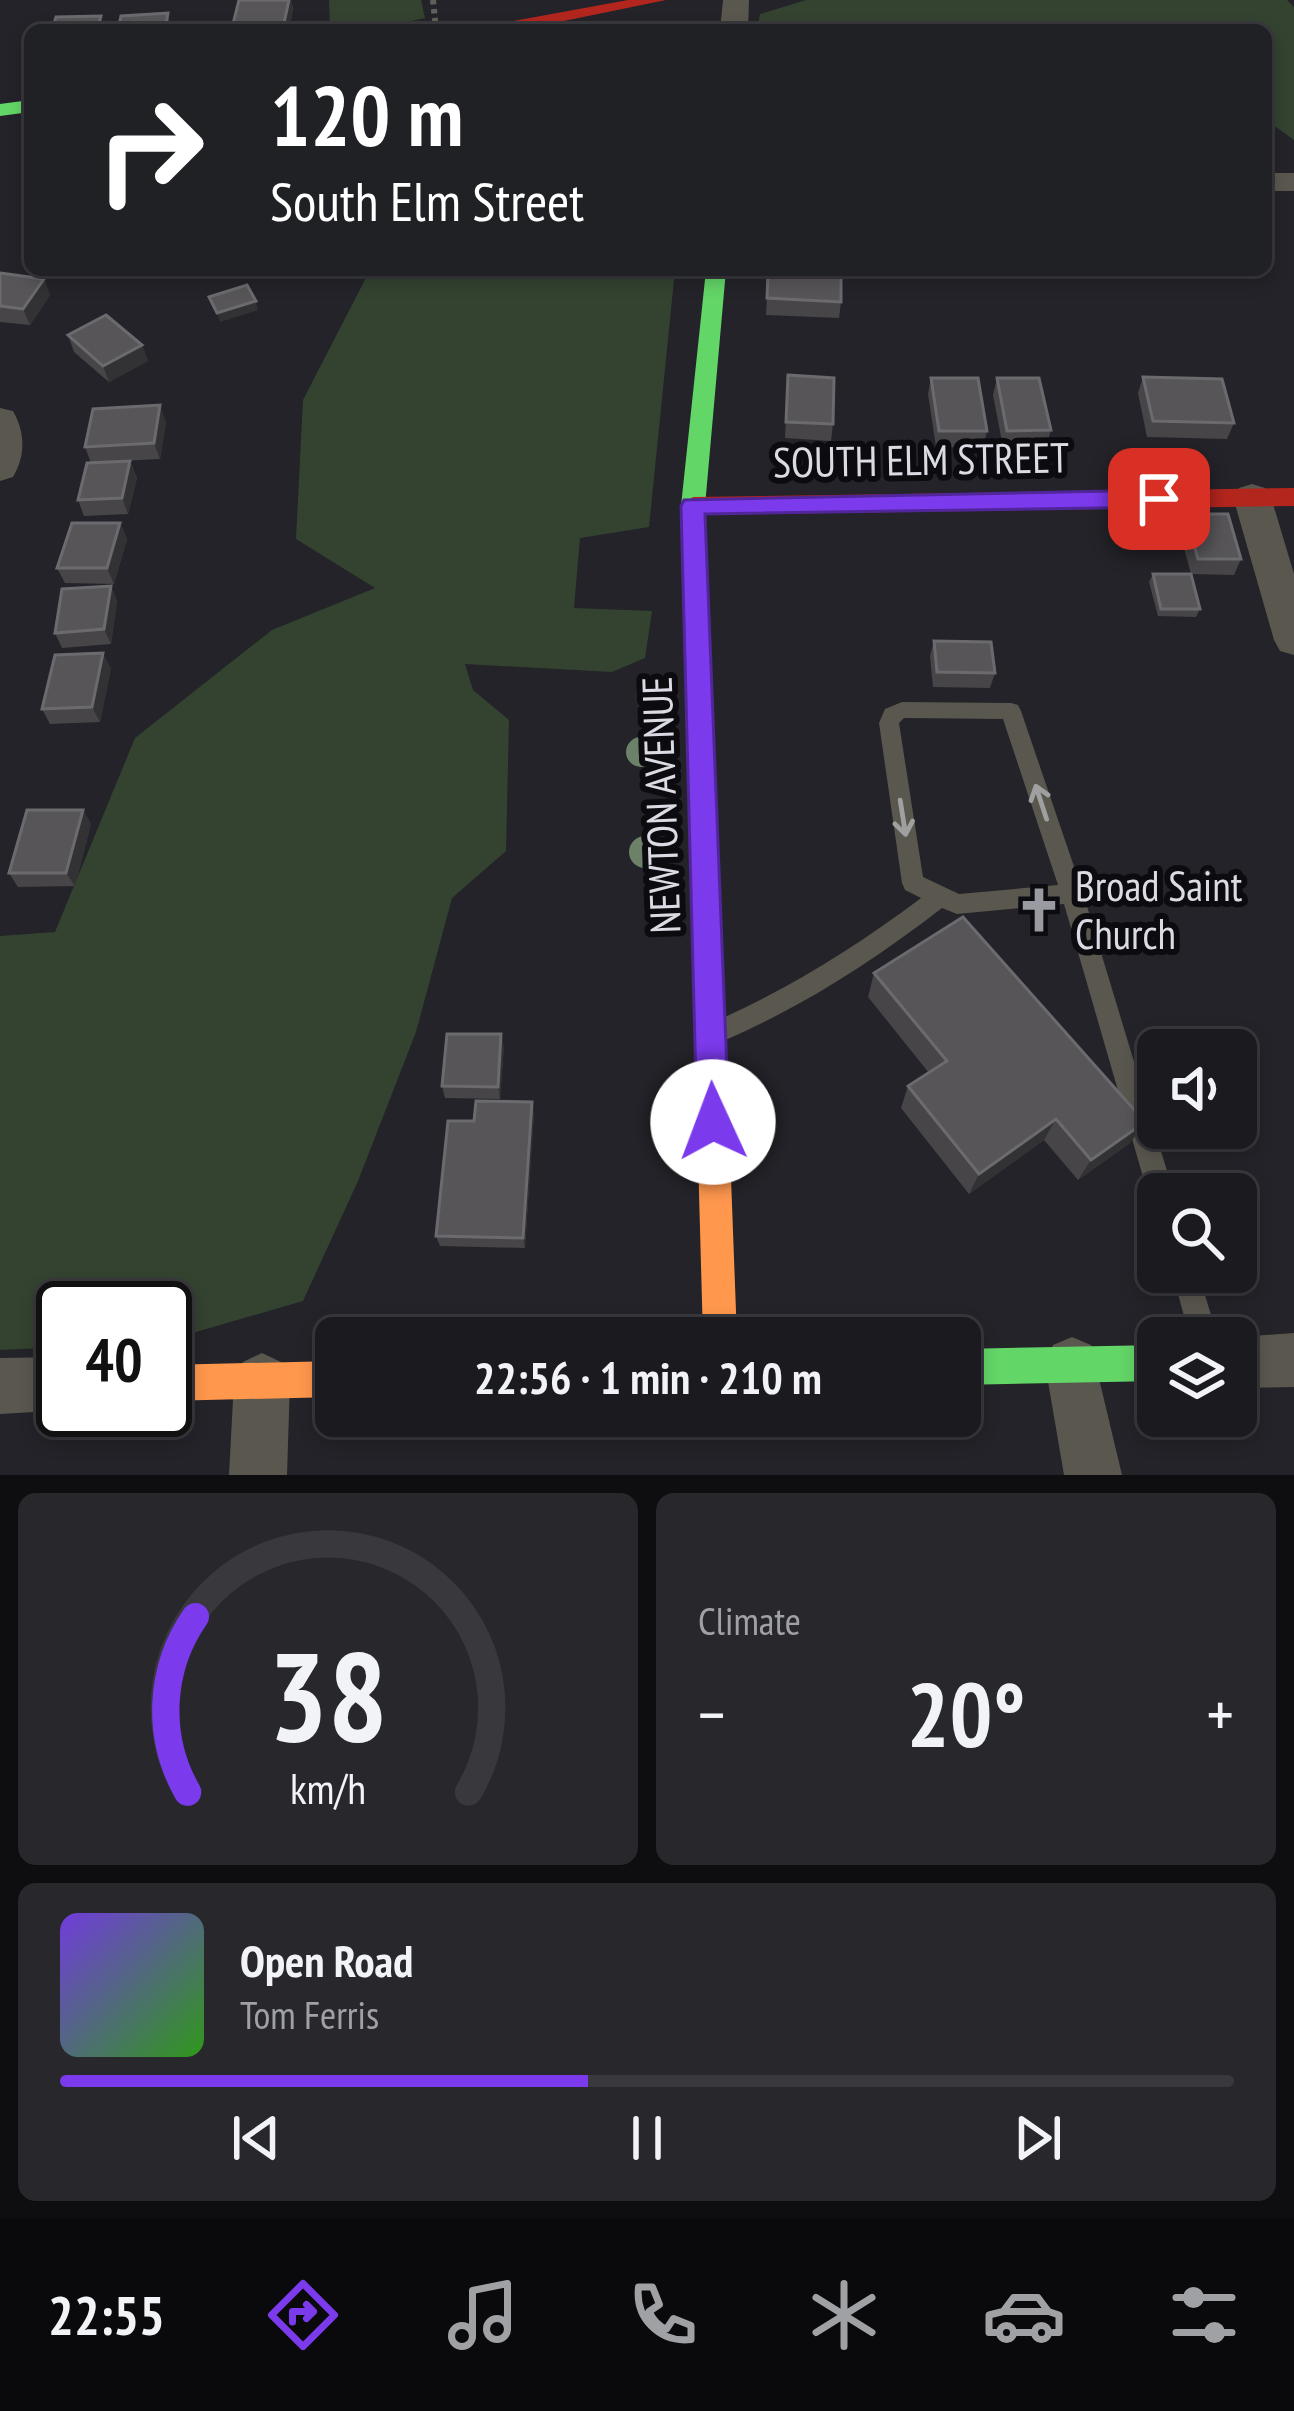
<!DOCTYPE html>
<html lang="en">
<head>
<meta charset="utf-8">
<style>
	body { margin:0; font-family:"PT Sans Narrow",sans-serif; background:#27272c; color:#f1f3f6; height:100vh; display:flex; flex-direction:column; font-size:45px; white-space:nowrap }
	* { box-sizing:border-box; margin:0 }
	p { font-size:39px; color:#9fa1a4 }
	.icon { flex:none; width:66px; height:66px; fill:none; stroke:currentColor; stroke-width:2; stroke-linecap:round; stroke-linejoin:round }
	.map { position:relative; height:1475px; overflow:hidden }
	.details { display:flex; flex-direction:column; gap:18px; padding:18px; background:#0e0e11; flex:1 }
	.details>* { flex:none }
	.banner { position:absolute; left:24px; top:24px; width:1248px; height:252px; border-radius:18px; box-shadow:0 6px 18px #0003,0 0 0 3px #38383d; background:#202124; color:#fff; overflow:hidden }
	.tools { position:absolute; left:1137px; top:1029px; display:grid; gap:24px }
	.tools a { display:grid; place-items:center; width:120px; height:120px; border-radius:18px; background:#1a1a1f; box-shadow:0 6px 18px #0003,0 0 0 3px #38383d; font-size:60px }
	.speed { position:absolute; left:36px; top:1281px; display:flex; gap:24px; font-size:60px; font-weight:700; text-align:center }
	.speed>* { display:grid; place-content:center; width:156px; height:156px; border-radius:50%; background:#1a1a1f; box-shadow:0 6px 18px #0003,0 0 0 3px #38383d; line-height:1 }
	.speed .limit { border:6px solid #111; border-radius:18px; background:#fff; color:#111 }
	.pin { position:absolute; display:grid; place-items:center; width:102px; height:102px; color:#fff; margin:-51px; border-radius:24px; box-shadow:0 6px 18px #0006 }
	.me { position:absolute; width:132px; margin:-66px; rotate:358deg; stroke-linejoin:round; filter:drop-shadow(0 0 9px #0008) }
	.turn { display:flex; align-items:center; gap:42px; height:252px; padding:0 48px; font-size:54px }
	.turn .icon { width:156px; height:156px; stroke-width:2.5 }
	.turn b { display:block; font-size:84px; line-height:102px }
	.big { font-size:90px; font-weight:700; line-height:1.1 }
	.details .widget { flex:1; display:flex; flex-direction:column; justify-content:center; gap:18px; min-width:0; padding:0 42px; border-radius:18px; background:#27272c }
	.details .dial { align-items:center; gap:0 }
	.dial svg { height:312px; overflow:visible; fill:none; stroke:#38383d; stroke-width:7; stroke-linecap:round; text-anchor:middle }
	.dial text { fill:#f1f3f6; stroke:none }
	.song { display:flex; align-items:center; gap:36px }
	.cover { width:144px; height:144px; border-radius:18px; background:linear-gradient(135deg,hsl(260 70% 55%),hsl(110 70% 35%)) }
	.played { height:12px; border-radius:6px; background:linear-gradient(90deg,#7c3aed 45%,#38383d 45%) }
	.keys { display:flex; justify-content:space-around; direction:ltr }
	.heat { display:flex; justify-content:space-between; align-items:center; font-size:66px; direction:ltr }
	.details .tiles { flex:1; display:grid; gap:18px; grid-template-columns:1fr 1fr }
	.widget:last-child { grid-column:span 2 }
	.trip { position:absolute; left:315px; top:1317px; width:666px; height:120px; border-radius:18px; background:#1a1a1f; box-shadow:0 6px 18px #0003,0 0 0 3px #38383d; font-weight:700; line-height:120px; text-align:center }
	.dock { display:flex; height:192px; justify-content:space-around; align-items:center; background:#0a0a0c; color:#9fa1a4 }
	.dock .icon { width:84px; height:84px }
	.dock .on { color:#7c3aed }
	.dock b { font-size:54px; color:#f1f3f6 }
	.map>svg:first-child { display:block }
	.green { fill:#334330 }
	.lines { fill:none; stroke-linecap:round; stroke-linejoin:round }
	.path { stroke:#625f5b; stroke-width:6; stroke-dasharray:4.5 4.5; stroke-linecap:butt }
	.lane { fill:#59574e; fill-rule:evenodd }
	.street { fill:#59574e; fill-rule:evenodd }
	.fast { fill:#63d668; fill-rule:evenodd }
	.slow { fill:#ff974d; fill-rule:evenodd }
	.jam { fill:#b3261e; fill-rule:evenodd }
	.tree { fill:#6b8268 }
	.wall { fill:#474548 }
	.shaded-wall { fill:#323134 }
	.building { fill:#575558; stroke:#6b6a6e; stroke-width:3 }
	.oneway { stroke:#a0a0a0 }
	.route { fill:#7c3aed; stroke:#51269a; stroke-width:3 }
	.labels { text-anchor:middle; stroke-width:12; stroke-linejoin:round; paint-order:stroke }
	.street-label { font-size:42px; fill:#dadbe3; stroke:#0b0b10 }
	.poi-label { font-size:42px; fill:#dadbe3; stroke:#0b0b10; text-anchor:start }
</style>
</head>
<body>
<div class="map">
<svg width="1294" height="1475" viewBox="0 0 1294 1475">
	<rect width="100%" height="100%" fill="#232329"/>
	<!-- green -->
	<g class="green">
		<path d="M329,0h92l4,18 -54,12h-41z"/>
		<path d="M806,0h481l7,7v133l-28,-20v-90h-509l3,-16z"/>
		<path d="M370,270h305l-26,257 -69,11 -6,70 78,3 -7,47 -33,14 -147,-8 8,26 36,30 -3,131 -54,47 -36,134 -58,149 -55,120 -138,40v-33h-102v39l-63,3v-414l55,-4 80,-194 137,-108 103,-42 -79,-49 7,-139z"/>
	</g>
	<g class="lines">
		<!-- path -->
		<path class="path" d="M433,0l3,30"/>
		<!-- lane -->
		<g class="lane">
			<path d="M902,702l109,1 7,2 3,6 62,182 91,301h-16v11l-6,-2 -4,-9 -84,-290 -107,10 -15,-6c-66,51 -135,96 -212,130l-8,3 -8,-3 -4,-8 4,-8c74,-33 142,-75 207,-124l-16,-8 -3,-7 -23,-160 6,-14zM904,718l99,1 55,166 -99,9 -36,-17 -24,-154z"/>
			<path d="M1172,1272h26l20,66h-28z"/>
		</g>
		<!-- street -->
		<g class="street">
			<path d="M723,0h26l-1,30h-28z"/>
			<rect x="1266" y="173" width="28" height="18"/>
			<path d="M0,408l13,3c12,21 13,44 0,66l-13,4z"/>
			<path d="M1252,484l13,4 6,9 23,77v81l-14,-4 -6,-11 -41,-143 6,-9z"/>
			<path d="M1294,1333v54l-58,1v-50h-10z"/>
			<path d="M1072,1337l19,8 31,130h-58l-19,-111 8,-19z"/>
			<path d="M262,1353l19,9 9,19 -3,94h-58l5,-94 9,-19z"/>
			<path d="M63,1357v53h6l-69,4v-56z"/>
		</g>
		<!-- fast -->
		<g class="fast">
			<path d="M30,100v12l-30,4v-12z"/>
			<path d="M706,270h20l-21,236 17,431 -5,9 -10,4 -10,-4 -5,-9 -11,-431z"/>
			<path d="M1158,1345v36l-198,4v-36z"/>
		</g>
		<!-- slow -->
		<g class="slow">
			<path d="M707,924l10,4 5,9 15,401h-34l-11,-401 5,-9z"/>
			<path d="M336,1361v36l-171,4v-36z"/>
		</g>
		<!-- jam -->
		<g class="jam">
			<path d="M628,0h38l-146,30h-38l9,-5z"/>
			<path d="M1294,488v18l-601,9 -12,-9 12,-9z"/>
		</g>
	</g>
	<!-- trees -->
	<g class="tree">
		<circle cx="641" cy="752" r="15"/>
		<circle cx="645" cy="852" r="16"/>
	</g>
	<!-- wall -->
	<g class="wall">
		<path d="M239,0h52l2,9 -4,21h-54l-2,-6z"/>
		<path d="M775,270h56l-1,2z"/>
		<path d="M987,270h40l-38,5z"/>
		<path d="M0,273l44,6 6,16 -20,30 -30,-3z"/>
		<path d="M768,273l73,29 -2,16 -73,-3z"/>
		<path d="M68,335l74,10 6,16 -39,21 -35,-30z"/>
		<path d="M788,375l45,49 -2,17 -46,-3z"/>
		<path d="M1143,377l91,46 -7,16 -80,-2 -9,-44z"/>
		<path d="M931,378l56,53 -4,17 -47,-1 -8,-53z"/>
		<path d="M997,378l54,52 -5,17h-43l-10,-52z"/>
		<path d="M166,422l-6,37 -60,3 30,-1 7,17 -9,36 -44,2 -6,-16 13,-37 -6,-16z"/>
		<path d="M1185,514l56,45 -7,16 -43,-1 9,35 -4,8 -38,-1 -9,-34 4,-8h38l-12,-44z"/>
		<path d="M120,523l7,16 -13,45 -49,-1 -8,-15z"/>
		<path d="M111,586l6,15 -6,43 -49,4 -7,-15z"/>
		<path d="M934,641l61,32 -5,15 -57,-1 -3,-31z"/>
		<path d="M111,668l-11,54 -50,2 -8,-15z"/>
		<path d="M83,810l8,14 -16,62 -57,1 -9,-14z"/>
		<path d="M874,973l256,170 -52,37 -34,-40 -75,54 -68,-86 7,-22 21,-13 -61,-76z"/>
		<path d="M504,1046l-4,53 -55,-1 -3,-12z"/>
		<path d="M534,1113l-9,135 -85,-2 -4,-10 38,-115z"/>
	</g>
	<!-- shaded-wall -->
	<g class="shaded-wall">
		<path d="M289,0h2l2,9 -4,21h-3l-2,-7z"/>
		<path d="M168,13l4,17h-7z"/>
		<path d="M101,16l5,14h-9z"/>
		<path d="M44,279l6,16 -20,30 -7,-16z"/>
		<path d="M256,301l2,9 -38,12 -3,-9z"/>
		<path d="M142,345l6,16 -39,21 -6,-16z"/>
		<path d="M160,405l6,17 -6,37 -6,-16z"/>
		<path d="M130,461l7,17 -9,36 -6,-16z"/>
		<path d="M120,523l7,16 -13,45 -7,-16z"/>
		<path d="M111,586l6,15 -6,43 -7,-15z"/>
		<path d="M103,653l8,15 -11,54 -8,-15z"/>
		<path d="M83,810l8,14 -16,62 -9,-13z"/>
		<path d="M501,1034l3,12 -4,53 -2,-12z"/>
		<path d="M532,1102l2,11 -9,135 -2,-10z"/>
		<path d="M1056,1119l-12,21 -75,54 10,-20z"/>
		<path d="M1145,1122l-15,21 -52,37 13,-20z"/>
	</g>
	<!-- building -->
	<g class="building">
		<path d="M239,0h50l-5,23 -51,1z"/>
		<path d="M168,13l-3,17h-47l3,-14z"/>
		<path d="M101,16l-4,14h-45l4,-13z"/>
		<path d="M0,273l44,6 -21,30 -23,-3z"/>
		<path d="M768,273l73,3v26l-74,-4z"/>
		<path d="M247,285l9,16 -39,12 -8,-16z"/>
		<path d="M106,315l36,30 -39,21 -35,-31z"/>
		<path d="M788,375l46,3 -1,46 -47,-2z"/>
		<path d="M1143,377l79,2 12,44 -81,-2z"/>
		<path d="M931,378h47l9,53h-48z"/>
		<path d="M997,378h42l12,52 -44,1z"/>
		<path d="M160,405l-6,38 -69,4 8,-38z"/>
		<path d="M130,461l-8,37 -44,2 9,-37z"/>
		<path d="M1185,514h43l13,45h-43z"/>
		<path d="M72,523h48l-13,45h-50z"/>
		<path d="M1153,574h38l9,35h-39z"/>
		<path d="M111,586l-7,43 -49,4 7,-44z"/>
		<path d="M934,641l57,1 4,31 -58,-1z"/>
		<path d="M103,653l-11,54 -50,2 13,-54z"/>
		<path d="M27,810h56l-17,63h-57z"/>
		<path d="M963,917l182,205 -54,38 -35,-41 -77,55 -71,-88 39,-25 -73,-88z"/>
		<path d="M447,1034h54l-3,53 -56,-1z"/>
		<path d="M476,1101l56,1 -9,136 -87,-2 12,-115h26z"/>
	</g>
	<!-- one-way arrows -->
	<defs><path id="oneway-shaft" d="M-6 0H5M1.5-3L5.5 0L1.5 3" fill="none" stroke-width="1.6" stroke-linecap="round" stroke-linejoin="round" transform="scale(3)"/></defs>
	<g class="oneway">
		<use href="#oneway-shaft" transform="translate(1041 802) rotate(-108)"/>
		<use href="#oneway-shaft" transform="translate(903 818) rotate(81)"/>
	</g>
	<!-- route -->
	<path class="route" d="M1159,490l12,9 -12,8 -454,7 24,608 -4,11 -12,4 -11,-4 -5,-11 -16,-616 3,-6z"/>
	<!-- icons -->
	<defs>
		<g id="church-bare" transform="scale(3.6)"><path d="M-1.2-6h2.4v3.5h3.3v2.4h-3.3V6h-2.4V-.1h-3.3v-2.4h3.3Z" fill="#9a9ba2" stroke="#0b0b10" stroke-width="2.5" paint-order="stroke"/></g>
	</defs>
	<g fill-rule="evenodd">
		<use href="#church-bare" x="1039" y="910"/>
	</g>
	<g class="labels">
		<!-- street labels -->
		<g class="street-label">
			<text transform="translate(921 460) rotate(-1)" y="15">SOUTH ELM STREET</text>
			<text transform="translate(661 805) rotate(-92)" y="15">NEWTON AVENUE</text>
		</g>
		<!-- poi labels -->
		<g class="poi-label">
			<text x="1075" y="901">Broad Saint<tspan x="1075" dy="48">Church</tspan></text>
		</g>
	</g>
</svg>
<div class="tools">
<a><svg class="icon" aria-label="sound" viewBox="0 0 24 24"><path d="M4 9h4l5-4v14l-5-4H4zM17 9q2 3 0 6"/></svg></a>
<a><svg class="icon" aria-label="search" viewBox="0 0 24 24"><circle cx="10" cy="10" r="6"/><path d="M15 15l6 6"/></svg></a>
<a><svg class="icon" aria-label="layers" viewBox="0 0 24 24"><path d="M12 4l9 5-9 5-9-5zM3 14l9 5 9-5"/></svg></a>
</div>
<div class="speed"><div class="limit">40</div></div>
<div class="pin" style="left:1159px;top:499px;background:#d93025"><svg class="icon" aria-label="arrive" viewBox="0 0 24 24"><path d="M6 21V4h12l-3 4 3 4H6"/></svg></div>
<svg class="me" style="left:713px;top:1122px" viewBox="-20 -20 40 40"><circle r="19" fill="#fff"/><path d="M0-13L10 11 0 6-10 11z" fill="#7c3aed"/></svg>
<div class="trip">22:56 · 1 min · 210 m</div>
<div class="banner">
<div class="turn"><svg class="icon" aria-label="right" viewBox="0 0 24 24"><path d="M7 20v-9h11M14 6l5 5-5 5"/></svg><div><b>120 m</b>South Elm Street</div></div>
</div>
</div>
<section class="details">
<div class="tiles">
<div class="widget dial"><svg viewBox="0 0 100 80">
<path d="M14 69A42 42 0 1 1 86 69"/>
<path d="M14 69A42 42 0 0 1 16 24" stroke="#7c3aed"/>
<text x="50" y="56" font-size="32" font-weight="700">38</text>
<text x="50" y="72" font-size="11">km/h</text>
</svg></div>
<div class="widget"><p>Climate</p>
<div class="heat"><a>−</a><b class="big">20°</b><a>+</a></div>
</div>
<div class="widget">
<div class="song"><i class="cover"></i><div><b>Open Road</b><p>Tom Ferris</p></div></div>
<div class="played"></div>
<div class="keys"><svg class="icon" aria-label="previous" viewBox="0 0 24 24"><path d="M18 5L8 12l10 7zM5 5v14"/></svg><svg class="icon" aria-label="pause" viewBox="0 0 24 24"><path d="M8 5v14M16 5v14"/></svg><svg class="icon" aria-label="next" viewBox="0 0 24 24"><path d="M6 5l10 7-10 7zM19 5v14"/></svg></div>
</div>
</div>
</section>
<nav class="dock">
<b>22:55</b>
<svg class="icon on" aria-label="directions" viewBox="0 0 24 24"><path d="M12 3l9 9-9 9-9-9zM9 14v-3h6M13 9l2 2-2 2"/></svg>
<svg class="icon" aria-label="music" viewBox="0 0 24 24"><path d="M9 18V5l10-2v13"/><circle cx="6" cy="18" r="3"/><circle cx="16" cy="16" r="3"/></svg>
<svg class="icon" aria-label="phone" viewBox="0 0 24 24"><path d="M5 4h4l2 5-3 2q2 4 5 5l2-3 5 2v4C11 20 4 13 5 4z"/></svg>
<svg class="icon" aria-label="climate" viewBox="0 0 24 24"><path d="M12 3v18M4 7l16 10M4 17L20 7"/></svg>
<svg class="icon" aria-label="car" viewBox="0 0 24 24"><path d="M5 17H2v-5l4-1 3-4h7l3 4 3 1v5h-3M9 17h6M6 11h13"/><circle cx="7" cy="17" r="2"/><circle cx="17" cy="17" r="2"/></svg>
<svg class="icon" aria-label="filters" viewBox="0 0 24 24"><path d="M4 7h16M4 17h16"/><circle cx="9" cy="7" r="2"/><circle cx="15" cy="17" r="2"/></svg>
</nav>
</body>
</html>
